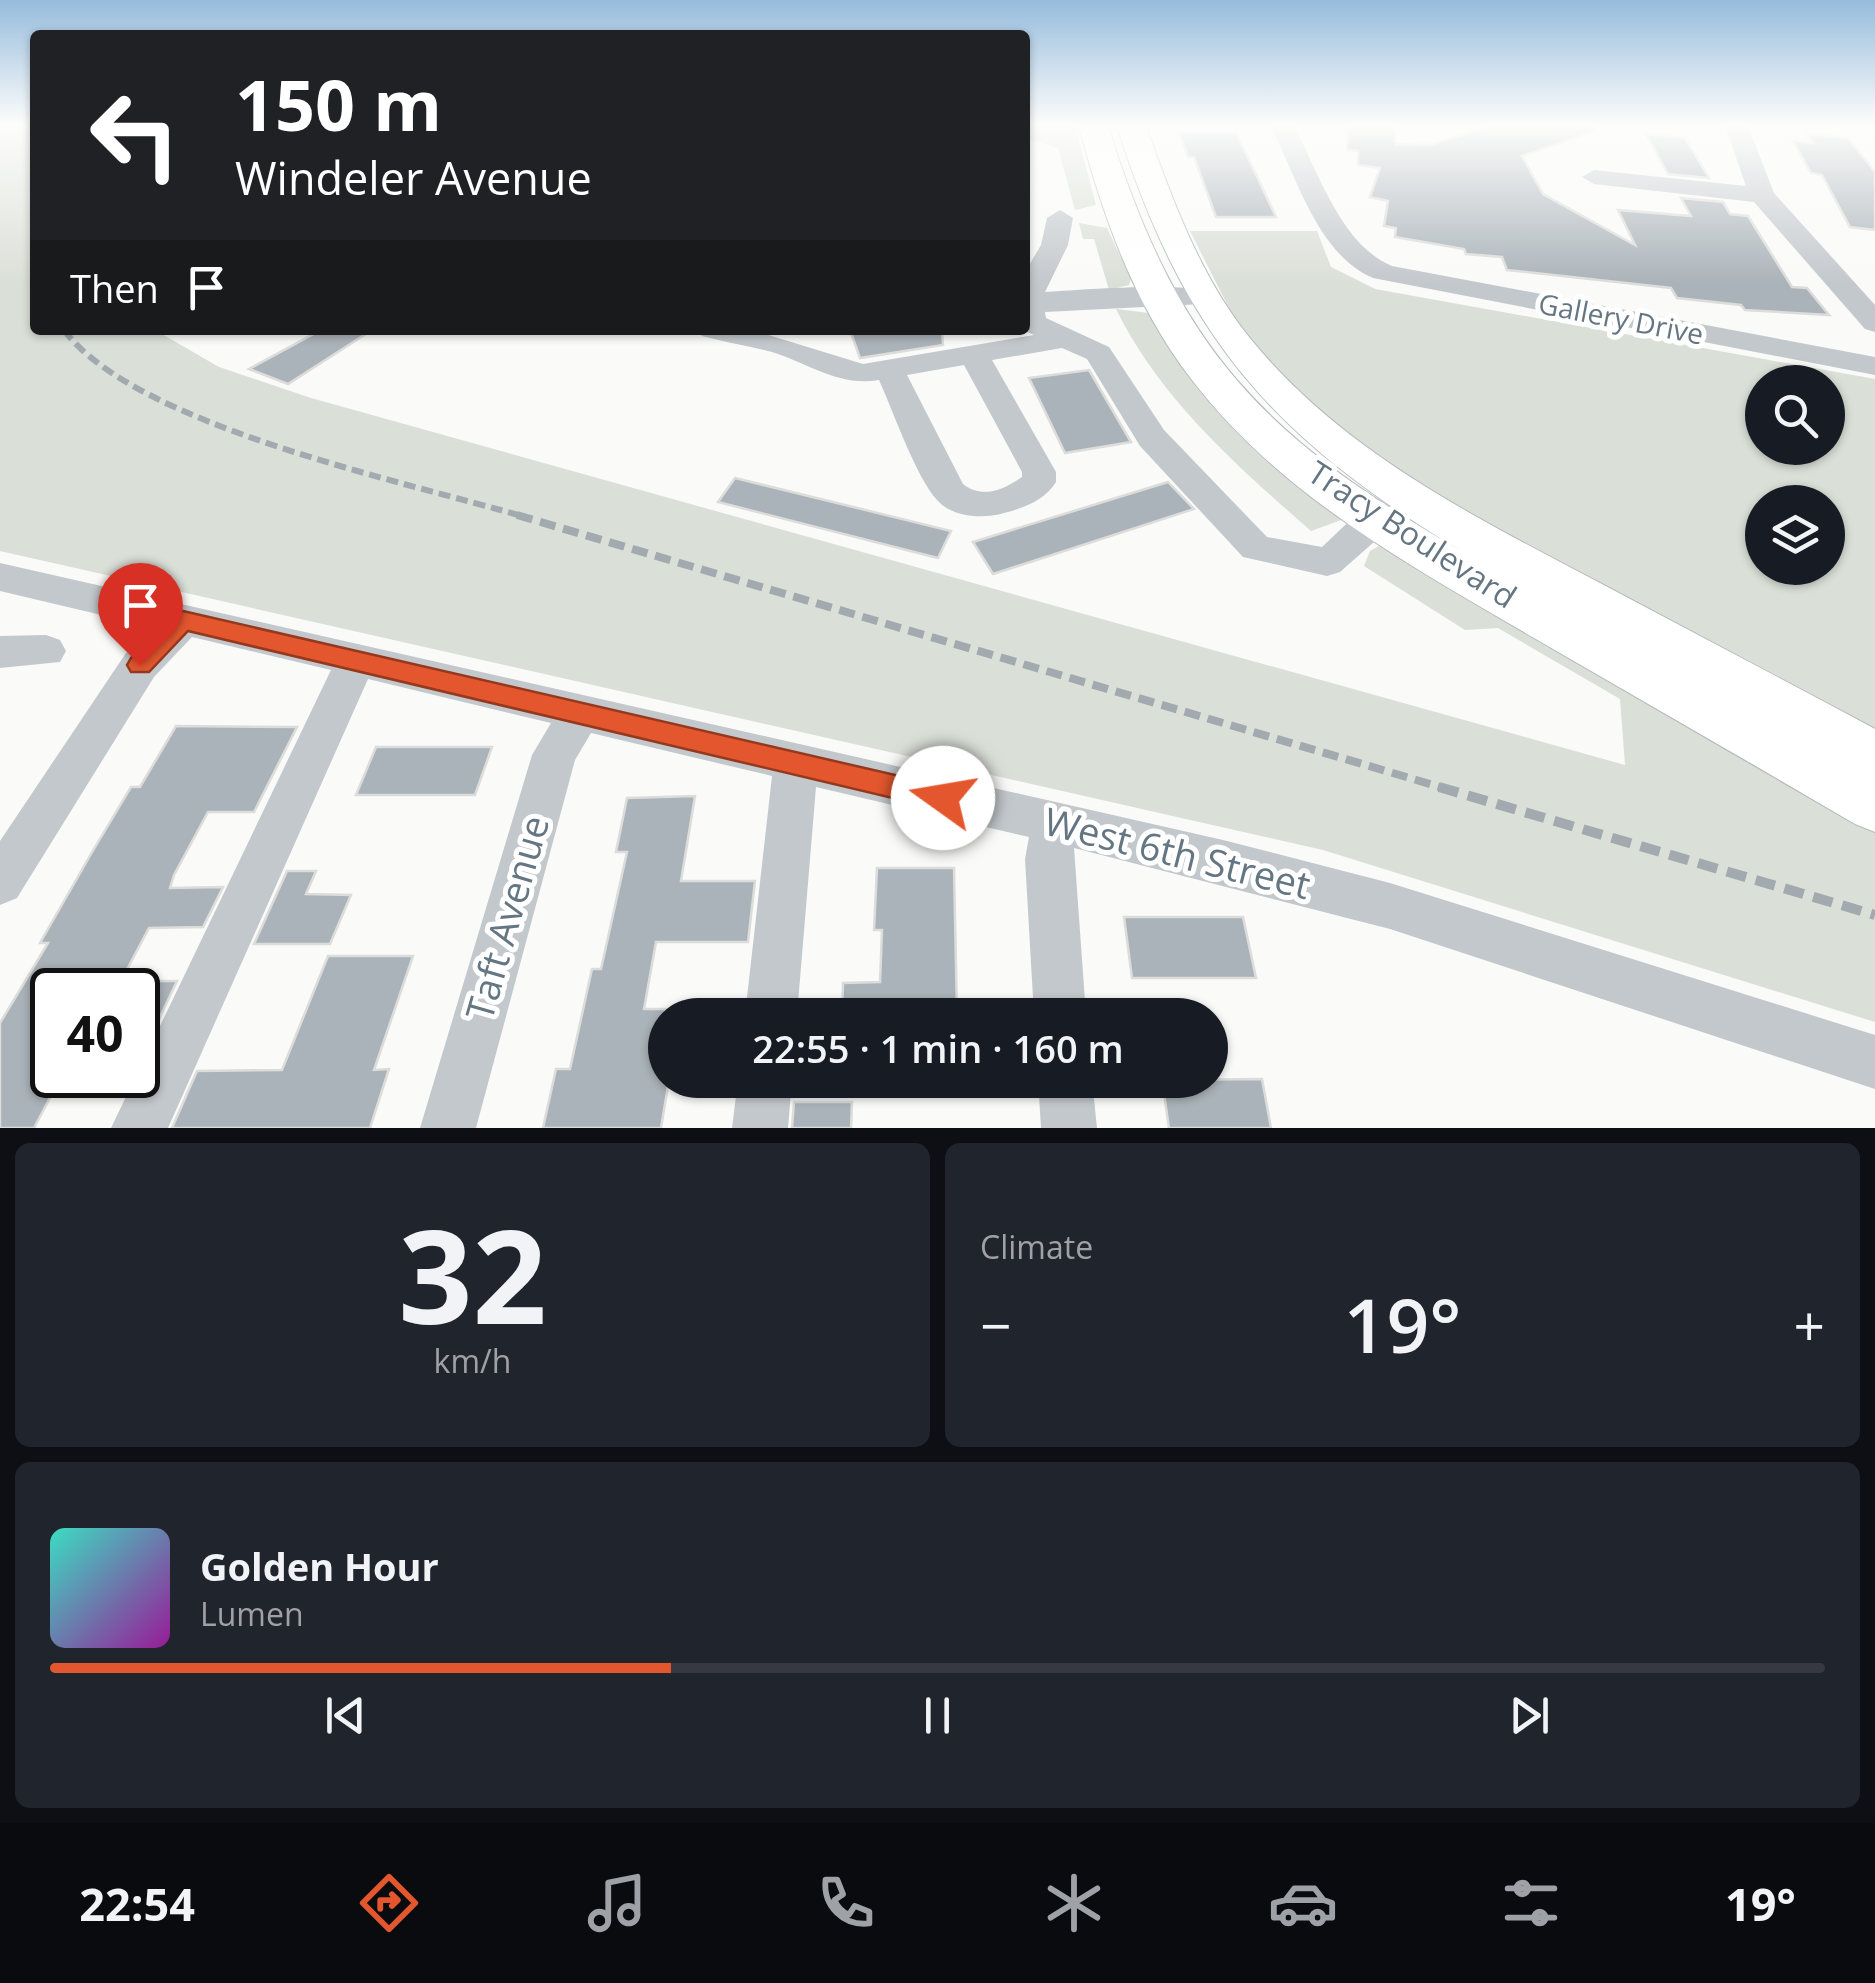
<!DOCTYPE html>
<html lang="en">
<head>
<meta charset="utf-8">
<style>
	body { margin:0; font-family:"Open Sans",sans-serif; background:#20242c; color:#f1f3f6; height:100vh; display:flex; flex-direction:column; font-size:38px; white-space:nowrap }
	* { box-sizing:border-box; margin:0 }
	p { font-size:32px; color:#9ea1a6 }
	.icon { flex:none; width:55px; height:55px; fill:none; stroke:currentColor; stroke-width:2; stroke-linecap:round; stroke-linejoin:round }
	.map { position:relative; height:1128px; overflow:hidden }
	.details { display:flex; flex-direction:column; gap:15px; padding:15px; background:#0d0f14; flex:1 }
	.details>* { flex:none }
	.hud { position:absolute; left:30px; top:30px; width:1000px; height:305px; border-radius:10px; box-shadow:0 2px 8px #0004; background:#202124; color:#fff; overflow:hidden }
	.tools { position:absolute; left:1745px; top:365px; display:grid; gap:20px }
	.tools a { display:grid; place-items:center; width:100px; height:100px; border-radius:50%; background:#171b24; box-shadow:0 2px 8px #0004; font-size:50px }
	.speed { position:absolute; left:30px; top:968px; display:flex; gap:20px; font-size:50px; font-weight:700; text-align:center }
	.speed>* { display:grid; place-content:center; width:130px; height:130px; border-radius:50%; background:#171b24; box-shadow:0 2px 8px #0004; line-height:1 }
	.speed .limit { border:5px solid #111; border-radius:15px; background:#fff; color:#111 }
	.pin { position:absolute; display:grid; place-items:center; width:85px; height:85px; color:#fff; margin:-102px -42px; border-radius:50% 50% 50% 0; rotate:-45deg; box-shadow:0 0 10px #0007 }
	.pin .icon { rotate:45deg }
	.me { position:absolute; width:110px; margin:-55px; rotate:283deg; stroke-linejoin:round; filter:drop-shadow(0 0 8px #0008) }
	.turn { display:flex; align-items:center; gap:35px; height:210px; padding:0 40px; font-size:45px }
	.turn .icon { width:130px; height:130px; stroke-width:2.5 }
	.turn b { display:block; font-size:70px; line-height:85px }
	.then { display:flex; align-items:center; height:95px; padding:0 40px; background:#0003; gap:20px; font-size:38px }
	.big { font-size:75px; font-weight:600; line-height:1.1 }
	.details .widget { flex:1; display:flex; flex-direction:column; justify-content:center; gap:15px; min-width:0; padding:0 35px; border-radius:15px; background:#20242c }
	.details .dial { align-items:center; gap:0 }
	.dial b { font-size:130px; line-height:1 }
	.song { display:flex; align-items:center; gap:30px }
	.cover { width:120px; height:120px; border-radius:15px; background:linear-gradient(135deg,hsl(170 70% 55%),hsl(300 70% 35%)) }
	.played { height:10px; border-radius:5px; background:linear-gradient(90deg,#e4572e 35%,#363941 35%) }
	.keys { display:flex; justify-content:space-around; direction:ltr }
	.heat { display:flex; justify-content:space-between; align-items:center; font-size:55px; direction:ltr }
	.details .tiles { flex:1; display:grid; gap:15px; grid-template-columns:1fr 1fr }
	.widget:last-child { grid-column:span 2 }
	.trip { position:absolute; left:648px; top:998px; width:580px; height:100px; border-radius:50px; background:#171b24; box-shadow:0 2px 8px #0004; font-weight:600; line-height:100px; text-align:center }
	.tab-bar { display:flex; height:160px; justify-content:space-around; align-items:center; background:#090b0e; color:#9ea1a6 }
	.tab-bar .icon { width:70px; height:70px }
	.tab-bar .on { color:#e4572e }
	.tab-bar b { font-size:45px; color:#f1f3f6 }
	.map>svg:first-child { display:block }
	.green { fill:#dadfd7; fill-rule:evenodd }
	.building { fill:#aab3b9; stroke:#dcdcda; stroke-width:2.5 }
	.lines { fill:none; stroke-linecap:round; stroke-linejoin:round }
	.major-casing { stroke:#b5babe; stroke-width:2 }
	.minor { fill:#c3c8cc; fill-rule:evenodd }
	.major { fill:#fff; fill-rule:evenodd }
	.rail-far2 { stroke:#a2aab0; stroke-width:6; stroke-dasharray:12 6; stroke-linecap:butt }
	.rail-far1 { stroke:#a2aab0; stroke-width:8; stroke-dasharray:16 8; stroke-linecap:butt }
	.rail { stroke:#a2aab0; stroke-width:10; stroke-dasharray:20 10; stroke-linecap:butt }
	.route { fill:#e4572e; stroke:#94391e; stroke-width:2.5 }
	.labels { text-anchor:middle; stroke-width:10; stroke-linejoin:round; paint-order:stroke }
	.far-street-label { font-size:28px; fill:#657683; stroke:#fff }
	.street-label { font-size:32px; fill:#657683; stroke:#fff }
	.near-street-label { font-size:38px; fill:#657683; stroke:#fff }
</style>
</head>
<body>
<div class="map">
<svg width="1875" height="1128" viewBox="0 0 1875 1128">
	<rect width="100%" height="100%" fill="#fafaf8"/>
	<!-- green -->
	<g class="green">
		<path d="M0,126h35v204h120l64,37 92,31 1314,367 -5,-66 -122,-71 -33,2 -101,-64 6,-15 16,-9 489,285v195l-552,-172 -1323,-299z"/>
		<path d="M1028,126h47l21,79 -21,5 -17,-62 -33,-10z"/>
		<path d="M1079,223l28,5 24,51 -2,6 -20,5 -15,-51h-11z"/>
		<path d="M1190,231h127l14,36 44,22 500,90v359l-420,-228 -122,-86 -59,-56 -40,-50zM1762,382h66v66h-66zM1762,502h66v66h-66z"/>
		<path d="M1116,309l33,4 195,206 -33,12c-75,-66 -150,-131 -195,-222z"/>
	</g>
	<!-- building -->
	<g class="building">
		<path d="M1348,126h46l2,18 33,1 60,-19h105l1,5 -73,25 21,38 92,51 -17,-35 73,6 -10,-18 42,4 7,12 18,2 44,71 15,1 22,27 -84,-5 -4,-5 -64,-7 -6,-10 -164,-18 -5,-13 -36,-3 -2,-5 -69,-12 1,-9 -12,-2 4,-25 -18,-4 10,-29 -22,-3v-14l-11,-1z"/>
		<path d="M1179,132h57l40,85h-60l-22,-60h-6z"/>
		<path d="M1646,134l39,4 24,40 -41,-4z"/>
		<path d="M1807,134l41,4 27,34v58l-25,-3 -28,-52 -11,-2 -18,-32 20,2z"/>
		<path d="M321,330h51l-84,54 -39,-15z"/>
		<path d="M850,330h92l1,15 -83,13z"/>
		<path d="M1089,370l42,72 -66,11 -36,-75z"/>
		<path d="M735,478l216,53 -13,27 -220,-56z"/>
		<path d="M1168,482l26,27 -201,65 -20,-32z"/>
		<path d="M176,726l121,1 -43,85h-46l-34,63 -4,13 53,-1 -20,40 -54,1 -33,62h-64v85h10l-28,53h-34v-105l48,-80h-8l51,-89 40,-67h9z"/>
		<path d="M376,747h116l-17,48h-119z"/>
		<path d="M695,796l-14,85h74l-7,61h-92l-12,67h21v71h4l-8,48h-118l13,-59h14l22,-100h9l26,-117h-11l11,-54z"/>
		<path d="M877,868h77l3,147h-115l1,-32 37,-1 2,-52h-8z"/>
		<path d="M287,871h29l-10,23 45,1 -21,49h-76z"/>
		<path d="M1124,917h119l13,61h-124z"/>
		<path d="M328,956h85l-39,114 15,-1 -19,59h-198l25,-57 85,-1z"/>
		<path d="M138,981h39l-39,83z"/>
		<path d="M1262,1079l9,49h-102l-7,-48z"/>
		<path d="M794,1102h58l-1,26h-59z"/>
	</g>
	<g class="lines">
		<!-- major casing -->
		<g class="major-casing">
			<path id="major" d="M1079,126h29c70,224 154,310 355,426 -189,-113 -279,-214 -346,-426h29c26,73 54,150 103,211 92,114 224,179 351,246 92,49 184,97 275,146v103l-20,-8c-107,-63 -214,-124 -321,-186 -123,-72 -254,-143 -342,-258 -58,-75 -89,-163 -113,-254z"/>
		</g>
		<!-- minor -->
		<g class="minor">
			<path d="M1271,126h23c25,47 47,119 98,140l483,91v18l-502,-97c-55,-23 -77,-102 -102,-152z"/>
			<path d="M1725,126h23l26,67 101,112v27l-10,-3 -111,-127 -160,-18 -12,-7 12,-7 152,16z"/>
			<path d="M1060,210l13,8 -5,27 -23,47c27,-2 160,-12 172,3l-14,9 -158,8 1,6 63,29 55,83 103,107 55,10 40,-38 46,-25 12,3 6,9 -86,76 -13,4 -84,-19 -103,-111 -53,-87 -25,-11 -70,12 64,112v10c-11,18 -32,26 -52,31 -21,6 -51,5 -67,-13 -21,-23 -44,-89 -58,-120 -40,7 -71,-17 -107,-28 -23,-6 -47,-10 -70,-16l-5,-6h55l111,34 171,-29 -11,-5 2,-58 16,-27 6,-27zM964,365l58,107v5c-19,13 -40,22 -59,7l-56,-109z"/>
			<path d="M0,563l1223,277 167,43 485,152v54l-485,-160 -316,-81 12,167h-52l-9,-156 4,-22 -213,-50 -19,228h-52l27,-239 -181,-43 -16,27 -99,368h-56l112,-373 19,-32 -183,-44 -200,449h-57l220,-458 -139,-33 -38,40 -137,221 -17,7v-64l126,-188 26,-26 -152,-36z"/>
			<path d="M46,635l14,5 6,11 -6,11 -60,6v-32z"/>
			<path d="M738,1080h54l-4,48h-56z"/>
			<path d="M1038,1080h54l5,48h-56z"/>
		</g>
		<!-- major -->
		<use href="#major" class="major"/>
		<!-- rail-far2 -->
		<path class="rail-far2" d="M64,330c71,96 343,152 461,187"/>
		<!-- rail-far1 -->
		<path class="rail-far1" d="M517,515l930,274"/>
		<!-- rail -->
		<path class="rail" d="M1439,787l436,128"/>
	</g>
	<!-- sky -->
	<linearGradient id="sky" x2="0" y2="1"><stop stop-color="#96bcdc"/><stop offset="0.44" stop-color="#fdfdfc"/><stop offset="1" stop-color="#fdfdfc" stop-opacity="0"/></linearGradient>
	<rect width="1875" height="284" fill="url(#sky)"/>
	<!-- route -->
	<path class="route" d="M183,611l760,175 10,3 4,9 -4,8 -10,4 -755,-179 -39,41h-18l-4,-7 4,-7 43,-44z"/>
	<g class="labels">
		<!-- far-street labels -->
		<g class="far-street-label">
			<text transform="translate(1621 319) rotate(11)" y="10">Gallery Drive</text>
		</g>
		<!-- street labels -->
		<g class="street-label">
			<text transform="translate(1412 535) rotate(33)" y="11">Tracy Boulevard</text>
		</g>
		<!-- near-street labels -->
		<g class="near-street-label">
			<text transform="translate(1177 854) rotate(14)" y="13">West 6th Street</text>
			<text transform="translate(508 918) rotate(-74)" y="13">Taft Avenue</text>
		</g>
	</g>
</svg>
<div class="tools">
<a><svg class="icon" aria-label="search" viewBox="0 0 24 24"><circle cx="10" cy="10" r="6"/><path d="M15 15l6 6"/></svg></a>
<a><svg class="icon" aria-label="layers" viewBox="0 0 24 24"><path d="M12 4l9 5-9 5-9-5zM3 14l9 5 9-5"/></svg></a>
</div>
<div class="speed"><div class="limit">40</div></div>
<div class="pin" style="left:140px;top:665px;background:#d93025"><svg class="icon" aria-label="arrive" viewBox="0 0 24 24"><path d="M6 21V4h12l-3 4 3 4H6"/></svg></div>
<svg class="me" style="left:943px;top:798px" viewBox="-20 -20 40 40"><circle r="19" fill="#fff"/><path d="M0-13L10 11 0 6-10 11z" fill="#e4572e"/></svg>
<div class="trip">22:55 · 1 min · 160 m</div>
<div class="hud">
<div class="turn"><svg class="icon" aria-label="left" viewBox="0 0 24 24"><path d="M17 20v-9H6M10 6l-5 5 5 5"/></svg><div><b>150 m</b>Windeler Avenue</div></div>
<div class="then">Then<svg class="icon" aria-label="arrive" viewBox="0 0 24 24"><path d="M6 21V4h12l-3 4 3 4H6"/></svg></div>
</div>
</div>
<section class="details">
<div class="tiles">
<div class="widget dial"><b>32</b><p>km/h</p></div>
<div class="widget"><p>Climate</p>
<div class="heat"><a>−</a><b class="big">19°</b><a>+</a></div>
</div>
<div class="widget">
<div class="song"><i class="cover"></i><div><b>Golden Hour</b><p>Lumen</p></div></div>
<div class="played"></div>
<div class="keys"><svg class="icon" aria-label="previous" viewBox="0 0 24 24"><path d="M18 5L8 12l10 7zM5 5v14"/></svg><svg class="icon" aria-label="pause" viewBox="0 0 24 24"><path d="M8 5v14M16 5v14"/></svg><svg class="icon" aria-label="next" viewBox="0 0 24 24"><path d="M6 5l10 7-10 7zM19 5v14"/></svg></div>
</div>
</div>
</section>
<nav class="tab-bar">
<b>22:54</b>
<svg class="icon on" aria-label="directions" viewBox="0 0 24 24"><path d="M12 3l9 9-9 9-9-9zM9 14v-3h6M13 9l2 2-2 2"/></svg>
<svg class="icon" aria-label="music" viewBox="0 0 24 24"><path d="M9 18V5l10-2v13"/><circle cx="6" cy="18" r="3"/><circle cx="16" cy="16" r="3"/></svg>
<svg class="icon" aria-label="phone" viewBox="0 0 24 24"><path d="M5 4h4l2 5-3 2q2 4 5 5l2-3 5 2v4C11 20 4 13 5 4z"/></svg>
<svg class="icon" aria-label="climate" viewBox="0 0 24 24"><path d="M12 3v18M4 7l16 10M4 17L20 7"/></svg>
<svg class="icon" aria-label="car" viewBox="0 0 24 24"><path d="M5 17H2v-5l4-1 3-4h7l3 4 3 1v5h-3M9 17h6M6 11h13"/><circle cx="7" cy="17" r="2"/><circle cx="17" cy="17" r="2"/></svg>
<svg class="icon" aria-label="filters" viewBox="0 0 24 24"><path d="M4 7h16M4 17h16"/><circle cx="9" cy="7" r="2"/><circle cx="15" cy="17" r="2"/></svg>
<b>19°</b>
</nav>
</body>
</html>
